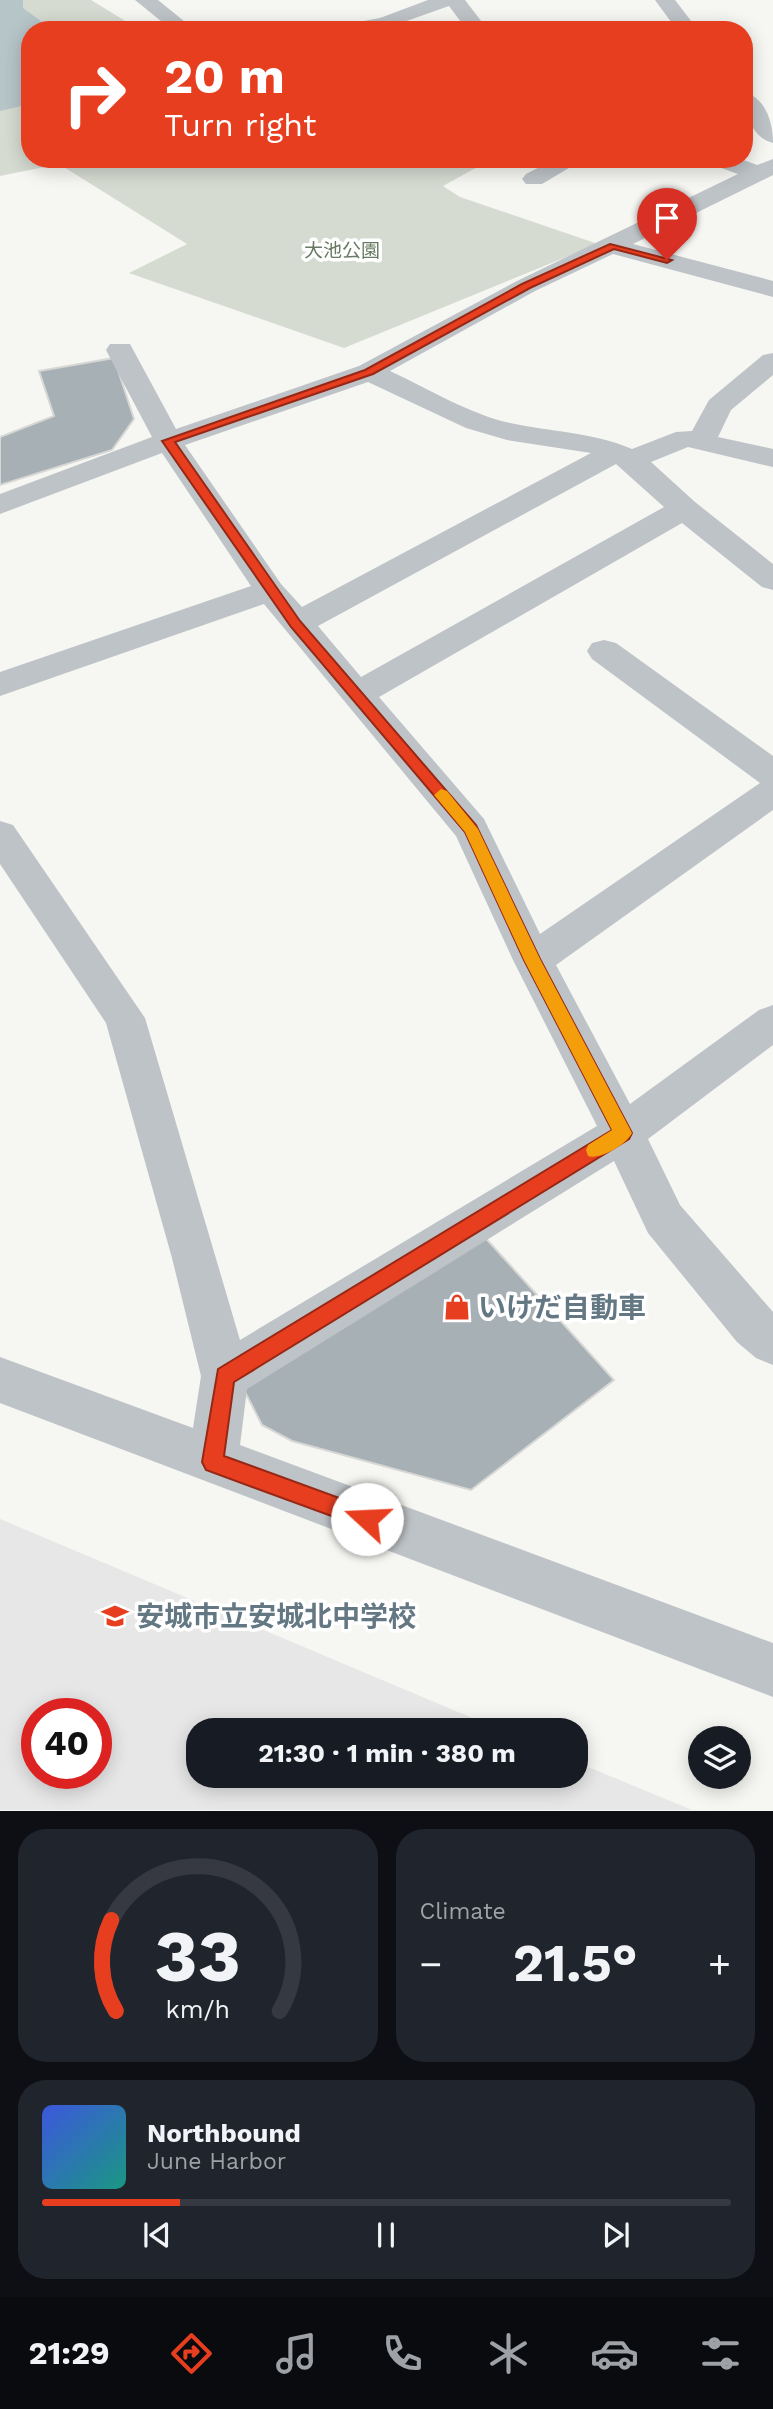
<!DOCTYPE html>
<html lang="en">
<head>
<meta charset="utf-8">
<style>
	body { margin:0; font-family:"Work Sans","Noto Sans JP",sans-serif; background:#20242c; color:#f1f3f6; height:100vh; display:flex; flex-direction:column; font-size:26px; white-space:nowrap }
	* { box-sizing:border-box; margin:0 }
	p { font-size:23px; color:#9ea1a6 }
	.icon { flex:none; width:38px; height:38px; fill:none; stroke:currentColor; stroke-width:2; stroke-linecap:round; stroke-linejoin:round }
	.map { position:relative; height:1811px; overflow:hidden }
	.panel { display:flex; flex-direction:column; gap:18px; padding:18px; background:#0d0f14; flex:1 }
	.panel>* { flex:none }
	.hud { position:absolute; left:21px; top:21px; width:732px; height:147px; border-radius:28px; box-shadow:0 4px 18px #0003; background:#e83e20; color:#fff; overflow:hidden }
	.fabs { position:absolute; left:688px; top:1726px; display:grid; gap:14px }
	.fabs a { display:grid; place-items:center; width:63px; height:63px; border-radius:50%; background:#171b24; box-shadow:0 4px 18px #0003; font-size:35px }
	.speed { position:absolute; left:21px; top:1698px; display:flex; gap:14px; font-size:35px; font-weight:700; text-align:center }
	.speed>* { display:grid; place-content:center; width:91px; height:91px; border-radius:50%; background:#171b24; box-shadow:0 4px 18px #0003; line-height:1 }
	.speed .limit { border:10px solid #d22; background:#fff; color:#111 }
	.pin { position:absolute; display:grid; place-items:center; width:60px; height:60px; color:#fff; margin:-72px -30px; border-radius:50% 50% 50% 0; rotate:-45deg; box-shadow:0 0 7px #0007 }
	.pin .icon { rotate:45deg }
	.me { position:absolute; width:77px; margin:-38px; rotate:290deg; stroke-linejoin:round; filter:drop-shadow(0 0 5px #0008) }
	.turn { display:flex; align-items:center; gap:24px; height:147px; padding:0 28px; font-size:32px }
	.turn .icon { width:91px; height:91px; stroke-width:2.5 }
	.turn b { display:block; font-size:49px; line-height:60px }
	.big { font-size:52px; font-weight:700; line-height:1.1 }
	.panel .tile { flex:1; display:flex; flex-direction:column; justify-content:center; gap:10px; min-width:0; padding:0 24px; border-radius:28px; background:#20242c }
	.panel .dial { align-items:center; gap:0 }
	.dial svg { height:182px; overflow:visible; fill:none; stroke:#363941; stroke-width:7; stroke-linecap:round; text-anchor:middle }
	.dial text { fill:#f1f3f6; stroke:none }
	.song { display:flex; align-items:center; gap:21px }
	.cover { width:84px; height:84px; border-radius:10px; background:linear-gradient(135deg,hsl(230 70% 55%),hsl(170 70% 35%)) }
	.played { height:7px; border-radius:4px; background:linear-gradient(90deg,#e83e20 20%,#363941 20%) }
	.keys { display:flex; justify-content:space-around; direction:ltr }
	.heat { display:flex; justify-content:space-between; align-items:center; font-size:38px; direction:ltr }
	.panel .tiles { flex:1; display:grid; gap:18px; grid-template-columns:1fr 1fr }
	.tile:last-child { grid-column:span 2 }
	.trip { position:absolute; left:186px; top:1718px; width:402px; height:70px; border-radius:28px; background:#171b24; box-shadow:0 4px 18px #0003; font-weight:700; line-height:70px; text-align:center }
	.tab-bar { display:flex; height:112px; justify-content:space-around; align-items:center; background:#090b0e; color:#9ea1a6 }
	.tab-bar .icon { width:49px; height:49px }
	.tab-bar .on { color:#e83e20 }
	.tab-bar b { font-size:32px; color:#f1f3f6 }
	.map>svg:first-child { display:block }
	.built { fill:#e6e7e6; fill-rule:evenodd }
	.green { fill:#d6dbd1 }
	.water { fill:#b6c5c8 }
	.building { fill:#a7b1b5; stroke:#d7d7d5; stroke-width:2 }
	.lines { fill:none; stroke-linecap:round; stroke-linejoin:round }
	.minor { fill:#bec3c7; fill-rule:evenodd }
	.route { fill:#e83e20; stroke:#972815; stroke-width:2 }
	.slow { fill:#f59e0b }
	.labels { text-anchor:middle; stroke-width:7; stroke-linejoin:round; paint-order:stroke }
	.far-park-label { font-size:19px; fill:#6a7b63; stroke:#fff }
	.near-poi-label { font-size:28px; font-weight:bold; fill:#647884; stroke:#fff; text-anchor:start }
</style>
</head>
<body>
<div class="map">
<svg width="773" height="1811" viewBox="0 0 773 1811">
	<rect width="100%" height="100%" fill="#f6f6f2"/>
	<!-- built -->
	<path class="built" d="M0,1519l503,212h-305v45h378v-14l116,48h-692zM37,1713h59v60h-59z"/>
	<!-- green -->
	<path class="green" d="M0,0h91l49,30h-110v129h462l-49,27 17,11 138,47 -254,104 -215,-75 58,-29 -128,-80 -59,12z"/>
	<!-- water -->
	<path class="water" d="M0,0h23v8l30,22h-23v74l-30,7z"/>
	<!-- building -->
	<g class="building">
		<path d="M114,358l20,61 -22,31 -112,35v-48l54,-21 -15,-45z"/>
		<path d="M481,1233l133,147 -143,110 -179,-49 -30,-16 -20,-39z"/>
	</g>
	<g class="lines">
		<!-- minor -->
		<g class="minor">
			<path d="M135,0h23l37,30h-23z"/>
			<path d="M428,0h37l23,30h-21l-18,-24 -65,23 -51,1 3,-4 44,-8z"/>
			<path d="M655,0h20l23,30h-21z"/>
			<path d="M744,92c22,6 29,31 29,51 -21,-5 -30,-32 -29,-51z"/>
			<path d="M555,159h29l-42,25h-16l-4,-5 4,-5z"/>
			<path d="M707,159h34l16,6 16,-6v16l-140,69 140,37v16l-160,-43 -78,37 -145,80c39,18 79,43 120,52 41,9 82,9 122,26l44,-17 16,-1 17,-31 54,-45 10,-2v22l-42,35 -13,27 55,12v18l-85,-20 -37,15 44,40 78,62v26l-11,-3 -80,-64 -303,174 105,122 56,115 220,-151 -168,-124 -5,-8 5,-8 12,-3 12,3 157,113v54l-217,155 74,139 129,-94 14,-5v40l-125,94 32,66 93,107v53l-17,-7 -19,-16 -89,-109 -34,-72 -367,228 -7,56 533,198v54l-773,-294v-46l193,71 8,-52 -29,-118 -66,-235 -106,-159v-43l13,4 132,193 95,322 357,-214 -84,-166 -57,-124 -192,-232 -264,92v-24l251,-86 -89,-133 -162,61v-20l152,-57 -46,-87 4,-6h20l46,85 183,-63 158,-85 221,-107 -28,-10zM368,382l98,46 41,12 84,13 -289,154 -21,-23 -96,-139zM616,464l48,43 -303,170 -43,-51z"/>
		</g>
	</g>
	<!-- route -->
	<path class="route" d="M610,244l62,16 -5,3 -53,-14 -84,39 -157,86 -198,68 125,179 176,204 64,134 92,174 -3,6 -395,243 -10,74 151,55 3,8 -3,7 -8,3 -161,-59 -4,-8 16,-93 394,-239 -88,-170 -59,-128 -174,-205 -129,-186 203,-71 157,-86z"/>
	<!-- slow -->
	<path class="slow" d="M441,789l6,2 31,38 62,130 92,174c-6,12 -32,27 -44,23l-2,-6 2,-5 24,-15 -88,-170 -59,-128 -31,-37z"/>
	<!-- icons -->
	<defs>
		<g id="shop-bare" transform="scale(2.1)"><path d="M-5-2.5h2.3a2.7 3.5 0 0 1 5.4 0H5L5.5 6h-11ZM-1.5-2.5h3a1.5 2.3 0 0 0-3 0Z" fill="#e83e20" stroke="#fff" stroke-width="2.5" paint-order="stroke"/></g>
		<g id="school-bare" transform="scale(2.1)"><path d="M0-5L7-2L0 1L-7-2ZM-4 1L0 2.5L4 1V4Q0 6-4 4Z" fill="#e83e20" stroke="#fff" stroke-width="2.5" paint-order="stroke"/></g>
	</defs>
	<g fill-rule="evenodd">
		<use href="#shop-bare" x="457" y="1307"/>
		<use href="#school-bare" x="115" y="1616"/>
	</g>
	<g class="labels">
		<!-- far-park labels -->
		<g class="far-park-label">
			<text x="342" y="257">大池公園</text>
		</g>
		<!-- near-poi labels -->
		<g class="near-poi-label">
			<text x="478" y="1317">いけだ自動車</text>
			<text x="136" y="1626">安城市立安城北中学校</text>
		</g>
	</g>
</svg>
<div class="fabs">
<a><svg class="icon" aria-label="layers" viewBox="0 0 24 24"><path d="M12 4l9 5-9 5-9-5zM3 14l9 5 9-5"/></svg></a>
</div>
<div class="speed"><div class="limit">40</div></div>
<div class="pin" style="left:667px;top:260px;background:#d93025"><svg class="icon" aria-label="arrive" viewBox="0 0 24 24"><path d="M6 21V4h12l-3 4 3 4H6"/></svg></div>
<svg class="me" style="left:367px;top:1519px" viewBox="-20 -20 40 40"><circle r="19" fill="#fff"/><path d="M0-13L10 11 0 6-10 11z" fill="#e83e20"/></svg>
<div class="trip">21:30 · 1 min · 380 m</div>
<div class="hud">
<div class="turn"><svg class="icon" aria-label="right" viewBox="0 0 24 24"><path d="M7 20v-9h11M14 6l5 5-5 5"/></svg><div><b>20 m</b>Turn right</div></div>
</div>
</div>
<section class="panel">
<div class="tiles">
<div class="tile dial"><svg viewBox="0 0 100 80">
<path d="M14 69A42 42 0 1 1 86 69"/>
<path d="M14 69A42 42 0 0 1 12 29" stroke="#e83e20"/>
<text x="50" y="56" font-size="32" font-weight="700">33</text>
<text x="50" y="72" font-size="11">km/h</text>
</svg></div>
<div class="tile"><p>Climate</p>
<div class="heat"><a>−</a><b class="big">21.5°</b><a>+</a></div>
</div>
<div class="tile">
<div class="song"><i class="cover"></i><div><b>Northbound</b><p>June Harbor</p></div></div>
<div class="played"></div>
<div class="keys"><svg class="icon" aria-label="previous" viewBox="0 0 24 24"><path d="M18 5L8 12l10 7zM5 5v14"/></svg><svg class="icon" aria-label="pause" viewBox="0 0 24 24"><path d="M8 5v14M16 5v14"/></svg><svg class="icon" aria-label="next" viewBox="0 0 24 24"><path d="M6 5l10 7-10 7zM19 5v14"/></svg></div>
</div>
</div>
</section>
<nav class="tab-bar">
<b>21:29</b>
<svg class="icon on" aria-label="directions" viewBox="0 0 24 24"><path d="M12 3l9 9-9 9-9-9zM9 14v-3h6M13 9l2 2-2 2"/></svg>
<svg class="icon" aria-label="music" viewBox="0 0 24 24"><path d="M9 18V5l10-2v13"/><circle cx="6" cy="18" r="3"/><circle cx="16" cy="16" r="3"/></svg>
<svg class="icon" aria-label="phone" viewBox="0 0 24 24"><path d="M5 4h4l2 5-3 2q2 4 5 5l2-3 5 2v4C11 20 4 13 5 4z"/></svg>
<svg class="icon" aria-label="climate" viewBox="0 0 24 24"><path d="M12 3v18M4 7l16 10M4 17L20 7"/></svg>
<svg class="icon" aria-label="car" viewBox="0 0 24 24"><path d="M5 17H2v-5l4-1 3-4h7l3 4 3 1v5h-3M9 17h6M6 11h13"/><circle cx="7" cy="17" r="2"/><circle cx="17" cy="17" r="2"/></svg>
<svg class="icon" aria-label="filters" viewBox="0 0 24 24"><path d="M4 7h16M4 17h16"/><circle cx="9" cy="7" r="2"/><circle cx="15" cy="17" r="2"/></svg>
</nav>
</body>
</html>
